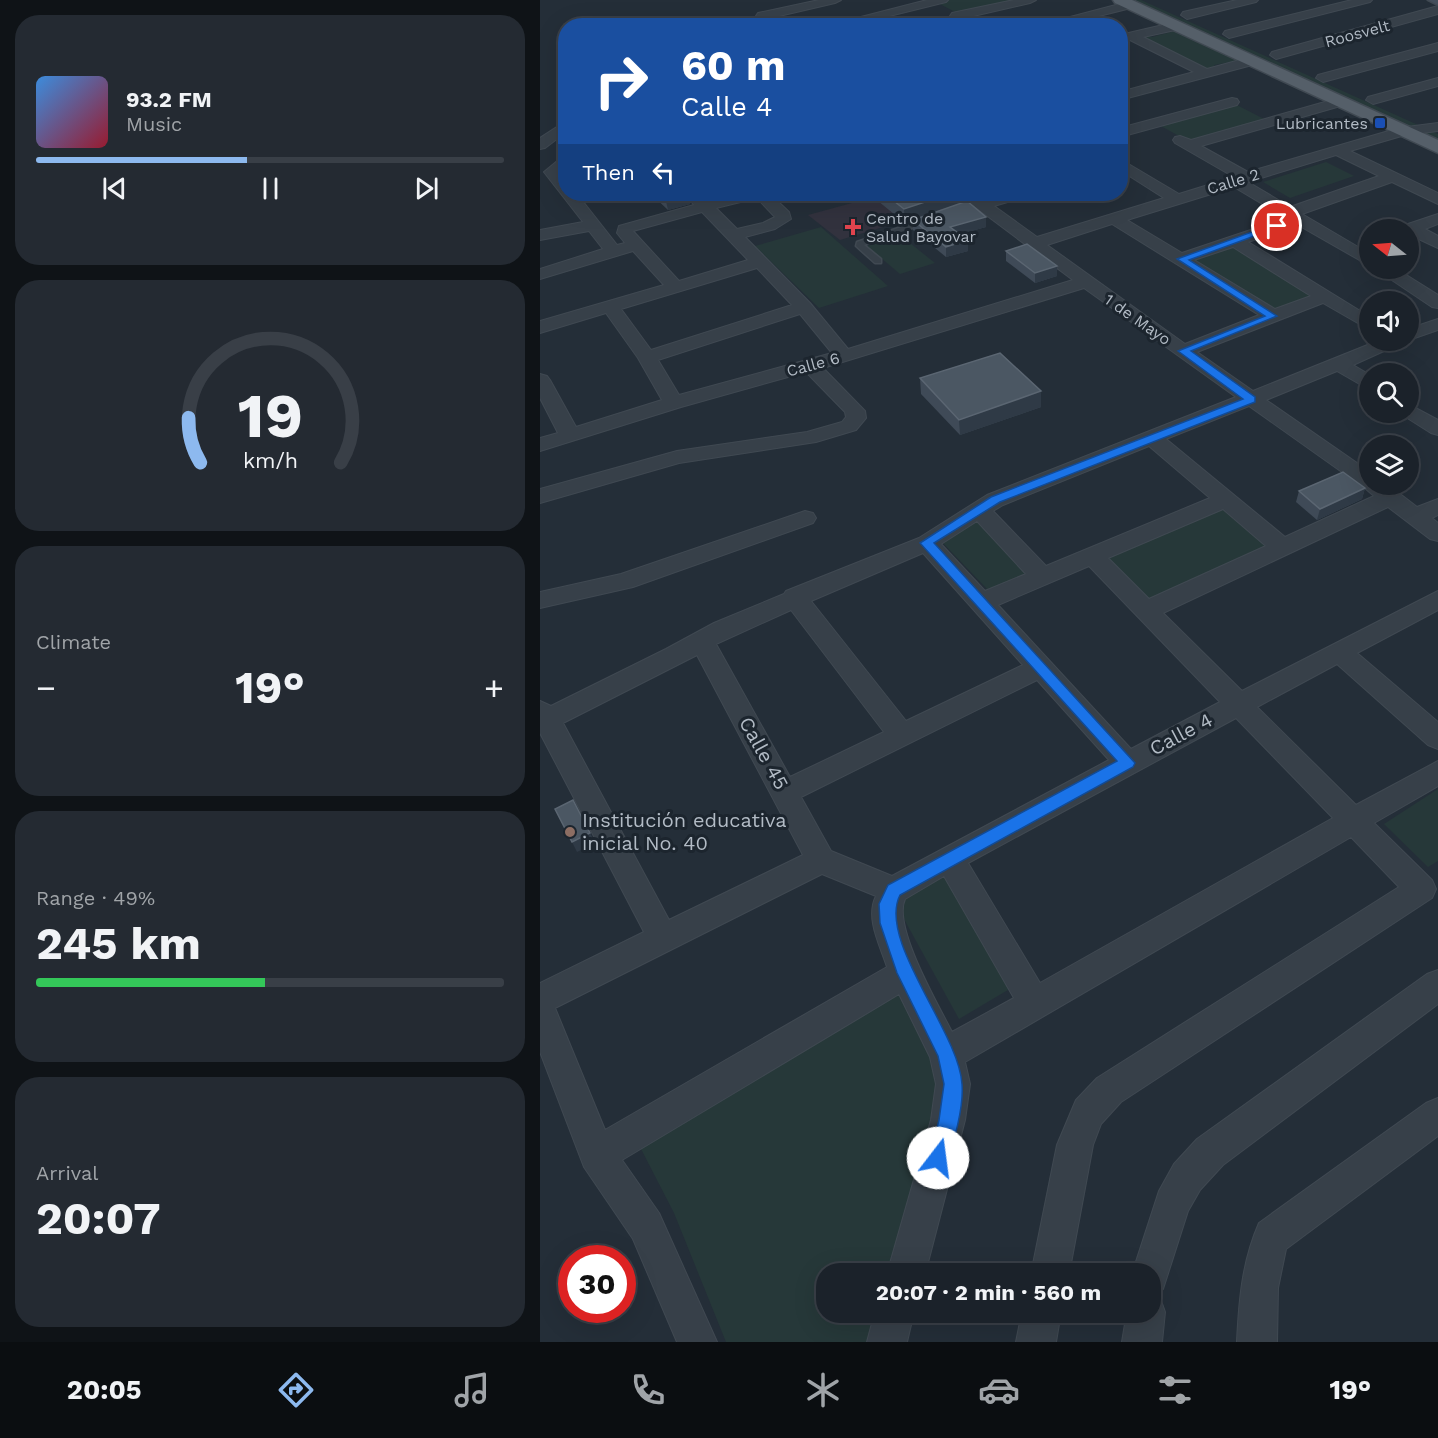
<!DOCTYPE html>
<html lang="en">
<head>
<meta charset="utf-8">
<style>
	body { margin:0; font-family:"Work Sans",sans-serif; background:#242a32; color:#f1f3f6; height:100vh; display:flex; flex-direction:column; font-size:22px; white-space:nowrap }
	* { box-sizing:border-box; margin:0 }
	p { font-size:20px; color:#a0a4a8 }
	.icon { flex:none; width:33px; height:33px; fill:none; stroke:currentColor; stroke-width:2; stroke-linecap:round; stroke-linejoin:round }
	.map { position:relative; flex:1; overflow:hidden }
	.sheet { display:flex; flex-direction:column; gap:15px; padding:15px; background:#0f1317; width:540px }
	.sheet>* { flex:none }
	.hud { position:absolute; left:18px; top:18px; width:570px; height:183px; border-radius:24px; box-shadow:0 6px 24px #0002,0 0 0 2px #393f47; background:#1a4fa0; color:#fff; overflow:hidden }
	.needle { width:39px; rotate:287deg }
	.tools { position:absolute; left:819px; top:219px; display:grid; gap:12px }
	.tools a { display:grid; place-items:center; width:60px; height:60px; border-radius:50%; background:#1b222a; box-shadow:0 6px 24px #0002,0 0 0 2px #393f47; font-size:30px }
	.speed { position:absolute; left:18px; top:1245px; display:flex; gap:12px; font-size:30px; font-weight:700; text-align:center }
	.speed>* { display:grid; place-content:center; width:78px; height:78px; border-radius:50%; background:#1b222a; box-shadow:0 6px 24px #0002,0 0 0 2px #393f47; line-height:1 }
	.speed .limit { border:9px solid #d22; background:#fff; color:#111 }
	.pin { position:absolute; display:grid; place-items:center; width:51px; height:51px; color:#fff; margin:-26px; border:3px solid #fff; border-radius:50%; box-shadow:0 2px 6px #0007 }
	.me { position:absolute; width:66px; margin:-33px; rotate:15deg; stroke-linejoin:round; filter:drop-shadow(0 0 4px #0008) }
	.turn { display:flex; align-items:center; gap:21px; height:126px; padding:0 24px; font-size:27px }
	.turn .icon { width:78px; height:78px; stroke-width:2.5 }
	.turn b { display:block; font-size:42px; line-height:51px }
	.then { display:flex; align-items:center; height:57px; padding:0 24px; background:#0003; gap:12px; font-size:22px }
	.big { font-size:45px; font-weight:700; line-height:1.1 }
	.sheet .card { flex:1; display:flex; flex-direction:column; justify-content:center; gap:9px; min-width:0; padding:0 21px; border-radius:24px; background:#242a32 }
	.sheet .dial { align-items:center; gap:0 }
	.dial svg { height:156px; overflow:visible; fill:none; stroke:#393f47; stroke-width:7; stroke-linecap:round; text-anchor:middle }
	.dial text { fill:#f1f3f6; stroke:none }
	.song { display:flex; align-items:center; gap:18px }
	.cover { width:72px; height:72px; border-radius:9px; background:linear-gradient(135deg,hsl(210 70% 55%),hsl(350 70% 35%)) }
	.played { height:6px; border-radius:3px; background:linear-gradient(90deg,#8db9ef 45%,#393f47 45%) }
	.keys { display:flex; justify-content:space-around; direction:ltr }
	.heat { display:flex; justify-content:space-between; align-items:center; font-size:33px; direction:ltr }
	.charge { height:9px; border-radius:4px; background:linear-gradient(90deg,#34c759 49%,#393f47 0) }
	.trip { position:absolute; left:276px; top:1263px; width:345px; height:60px; border-radius:24px; background:#1b222a; box-shadow:0 6px 24px #0002,0 0 0 2px #393f47; font-weight:700; line-height:60px; text-align:center }
	.menu { display:flex; height:96px; justify-content:space-around; align-items:center; background:#0b0e11; color:#a0a4a8 }
	.menu .icon { width:42px; height:42px }
	.menu .on { color:#8db9ef }
	.menu b { font-size:27px; color:#f1f3f6 }
	main { display:flex; flex:1; min-height:0 }
	.map>svg:first-child { display:block }
	.medical { fill:#32323e }
	.green { fill:#263839 }
	.lines { fill:none; stroke-linecap:round; stroke-linejoin:round }
	.lane-casing { stroke:#404952; stroke-width:3 }
	.street-casing { stroke:#404952; stroke-width:2 }
	.secondary-casing { stroke:#404952; stroke-width:3 }
	.primary-casing { stroke:#404952; stroke-width:3 }
	.lane { fill:#374049; fill-rule:evenodd }
	.street { fill:#374049; fill-rule:evenodd }
	.secondary { fill:#454f5c; fill-rule:evenodd }
	.primary { fill:#555f69; fill-rule:evenodd }
	.wall { fill:#3f4a57 }
	.shaded-wall { fill:#2f3a46 }
	.building { fill:#4b5763; stroke:#5b6672; stroke-width:1.5 }
	.route { fill:#1a73e8; stroke:#114b97; stroke-width:1.5 }
	.transit-dot { fill:#1a4fb4; stroke:#1c252e; stroke-width:2 }
	.health-dot { fill:#e0444e; stroke:#1c252e; stroke-width:2 }
	.education-dot { fill:#8d6e63; stroke:#1c252e; stroke-width:2 }
	.labels { text-anchor:middle; stroke-width:6; stroke-linejoin:round; paint-order:stroke }
	.far-street-label { font-size:16px; fill:#b2bbc5; stroke:#1c252e }
	.far-poi-label { font-size:16px; fill:#b2bbc5; stroke:#1c252e; text-anchor:end }
	.street-label { font-size:20px; fill:#b2bbc5; stroke:#1c252e }
	.poi-label { font-size:20px; fill:#b2bbc5; stroke:#1c252e; text-anchor:start }
</style>
</head>
<body>
<main>
<section class="sheet">
<div class="card">
<div class="song"><i class="cover"></i><div><b>93.2 FM</b><p>Music</p></div></div>
<div class="played"></div>
<div class="keys"><svg class="icon" aria-label="previous" viewBox="0 0 24 24"><path d="M18 5L8 12l10 7zM5 5v14"/></svg><svg class="icon" aria-label="pause" viewBox="0 0 24 24"><path d="M8 5v14M16 5v14"/></svg><svg class="icon" aria-label="next" viewBox="0 0 24 24"><path d="M6 5l10 7-10 7zM19 5v14"/></svg></div>
</div>
<div class="card dial"><svg viewBox="0 0 100 80">
<path d="M14 69A42 42 0 1 1 86 69"/>
<path d="M14 69A42 42 0 0 1 8 46" stroke="#8db9ef"/>
<text x="50" y="56" font-size="32" font-weight="700">19</text>
<text x="50" y="72" font-size="11">km/h</text>
</svg></div>
<div class="card"><p>Climate</p>
<div class="heat"><a>−</a><b class="big">19°</b><a>+</a></div>
</div>
<div class="card"><p>Range · 49%</p><b class="big">245 km</b><div class="charge"></div></div>
<div class="card"><p>Arrival</p><b class="big">20:07</b></div>
</section>
<div class="map">
<svg width="898" height="1342" viewBox="0 0 898 1342">
	<rect width="100%" height="100%" fill="#242e38"/>
	<!-- medical -->
	<path class="medical" d="M345,194h64l14,9 -123,37 -32,-25z"/>
	<!-- green -->
	<g class="green">
		<path d="M406,0h77l-64,14 -23,-12z"/>
		<path d="M589,0h12l297,134v8z"/>
		<path d="M634,28l68,32 -28,5 2,3 -9,3 -69,-35 7,-1 7,2 19,-5 -4,-3z"/>
		<path d="M693,103l35,18 -78,21 -31,-17z"/>
		<path d="M786,162l28,14 -64,22 -27,-16z"/>
		<path d="M281,227l67,59 -69,22 -64,-62z"/>
		<path d="M361,236l34,27 -35,11 -33,-28z"/>
		<path d="M694,245l80,52 -41,15 -82,-52z"/>
		<path d="M682,505l50,40 -126,58 -47,-45z"/>
		<path d="M440,520l54,55 -46,15 -47,-49z"/>
		<path d="M898,789v72l-10,6 -44,-43z"/>
		<path d="M408,868l70,116 -59,35 -60,-109 7,-20z"/>
		<path d="M359,992l44,82 -49,199 -68,1v38l56,1 -10,29h-146l-52,-129 -34,-66z"/>
	</g>
	<g class="lines">
		<!-- lane casing -->
		<g class="lane-casing">
			<path id="lane" d="M385,219l7,2 -68,24 17,14v4h-6l-19,-17 1,-4z"/>
		</g>
		<!-- street casing -->
		<g class="street-casing">
			<g id="street">
				<path d="M279,0h22l-6,3 -73,17 -6,-4 2,-3z"/>
				<path d="M387,0h21l-2,2 -97,24h-23z"/>
				<path d="M474,0h22l-6,3 -74,17 -6,-4 2,-3z"/>
				<path d="M697,0h21l-2,2 -69,17 -6,-4 2,-3z"/>
				<path d="M812,0h20l-2,2 -141,36 -6,-4 2,-3z"/>
				<path d="M591,1l6,4 -2,2 -76,19h-23z"/>
				<path d="M898,6v8l-162,45 -6,-4 2,-3z"/>
				<path d="M636,22l4,1v6l-37,8 64,32 44,-12 6,4 -1,3 -136,36v-8l74,-20 -64,-32 -10,1v-6z"/>
				<path d="M898,43v8l-115,31 -7,-4 2,-3z"/>
				<path d="M898,78v8l-65,18 -7,-4 2,-3z"/>
				<path d="M692,98l5,1 2,3 -2,3 -117,32v-9z"/>
				<path d="M799,98l7,4 -2,3 -143,41 47,26 151,-44 39,-5v8l-33,4 -55,16 88,42v11l-46,-22 -90,32 68,40v12l-72,-41 -50,17 122,75v13l-47,-27 -126,49 56,39 127,-51h28v-11l30,-10v11l-32,11 -53,24 17,10v15l-33,-19 -71,29 104,72v12h17l30,23 21,-8v16l-6,3 6,5v18l-8,-2 -42,-32 -225,106 79,78 196,-100v19l-81,43 81,69v27l-10,-4 -91,-81 -80,43 99,98 82,-44v25l-64,37 58,57 4,9 -4,9 -311,204 -20,22 -8,21 -24,129h-38l26,-129 19,-45 21,-22 302,-191 -48,-50 -386,225 5,22 -5,36 -40,154h-38l44,-154 5,-36 -6,-27 -31,-63 -277,166 37,53 58,129h-40l-44,-103 -49,-72 -44,-115v-69l104,-51 -104,-199v-32l11,5 115,-57 48,-26 70,-29 2,-3 133,-53 68,-43 249,-98 -152,-109 -261,80 42,43 1,7 -10,12 -40,12 -137,21 -139,40v-14l137,-38 130,-19 35,-10 4,-5 -1,-5 -39,-40 -125,35 -141,44v-13l18,-5 -18,-35v-24l7,2 3,4 26,47 86,-27 -24,-42 -32,-45 -66,20v-12l124,-36 -31,-34 -93,28v-10l63,-20 -14,-18 -49,9v-10l43,-8 -39,-50 17,-14 5,-1v12l-5,4 5,6v15h11l40,51 8,-2 -8,-10 2,-7 75,-21 -8,-11h15l8,7 28,-7h33l19,18 2,7 -16,10 -30,8 65,66 38,46 225,-69 -111,-83 -1,-3h16l7,5 19,-5h23l-1,3 -31,9 43,31 127,-39 -44,-28v-11l59,35 55,-17 -59,-34 -2,-3 2,-3 5,-1 11,4zM796,155l43,21 -89,31 -42,-25zM694,187l52,31 -104,35 -55,-33zM217,198l18,19 -12,6 -26,6 -21,-21zM162,212l46,48 -69,21 -46,-50zM572,224l147,91 -74,29 -138,-99zM693,247l78,49 -36,13 -81,-49zM217,268l35,37 -141,45 -30,-41zM260,314l32,39 -153,42 -21,-35zM709,406l117,83 8,7 -89,41 -119,-98zM609,446l61,52 -164,68 -53,-55 10,-6zM683,509l43,37 -117,53 -41,-41zM437,521l49,53 -41,17 -44,-47zM383,553l100,112 -117,56 -95,-120zM549,566l131,136 -89,47 -133,-144zM251,610l93,122 -94,45 -74,-133zM157,655l106,200 -134,65 -106,-197zM497,680l72,80 -217,116 -61,-25 -30,-54zM696,718l97,100 -293,165 -72,-120zM282,874l54,22c-11,22 4,49 11,71l-282,163 -50,-122zM404,876l70,122 -62,34c-13,-26 -60,-106 -47,-133z"/>
				<path d="M26,121v11l-21,16 -5,1v-11z"/>
				<path d="M898,214v10l-13,5 13,7v12l-30,-14v-4h-10l7,-5z"/>
				<path d="M834,268h21l43,27v13l-6,-1z"/>
				<path d="M868,404l30,16v15l-7,-2 -30,-19 -1,-2h8z"/>
				<path d="M265,511l8,2 3,5 -3,5 -180,64 -93,21v-16l81,-18z"/>
				<path d="M898,970v34l-215,161 -23,25 -12,21 -25,78 -12,6 9,3 5,14 -3,30h-40l5,-30h23v-38h-18l27,-83 15,-27 23,-25 230,-165z"/>
				<path d="M898,1098v38l-152,113 -8,39 -1,54h-40c2,-42 5,-80 22,-119l167,-120z"/>
				<path d="M335,1312h39l-7,30h-40z"/>
				<path d="M482,1312h39l-5,30h-40z"/>
			</g>
		</g>
		<!-- secondary casing -->
		<g class="secondary-casing">
			<path id="secondary" d="M888,0h10v5z"/>
		</g>
		<!-- primary casing -->
		<g class="primary-casing">
			<path id="primary" d="M573,0h19l306,140v13l-323,-150z"/>
		</g>
		<!-- lane -->
		<use href="#lane" class="lane"/>
		<!-- street -->
		<use href="#street" class="street"/>
		<!-- secondary -->
		<use href="#secondary" class="secondary"/>
		<!-- primary -->
		<use href="#primary" class="primary"/>
	</g>
	<!-- wall -->
	<g class="wall">
		<path d="M111,194h36l1,1 2,9 -22,6z"/>
		<path d="M337,194h82v10l27,13v10l-26,7 8,6v11l-22,6 -33,-27v-9l-8,2 -27,-22z"/>
		<path d="M466,251l51,15v10l-22,7 -29,-22z"/>
		<path d="M380,378l121,29 -81,28 -39,-41z"/>
		<path d="M825,488l-3,11 -45,21 -21,-18 3,-11z"/>
	</g>
	<!-- shaded-wall -->
	<g class="shaded-wall">
		<path d="M72,194h25l-24,6z"/>
		<path d="M409,194h10v11l-54,18 -1,-14z"/>
		<path d="M148,195l2,9 -22,6 -2,-9z"/>
		<path d="M446,217v10l-36,10v-10z"/>
		<path d="M428,240v11l-22,6v-10z"/>
		<path d="M517,266v10l-22,7v-10z"/>
		<path d="M501,391v16l-81,28 -1,-15z"/>
		<path d="M825,488l-3,11 -45,21 3,-11z"/>
		<path d="M50,833l5,10 -18,9 -5,-10z"/>
	</g>
	<!-- building -->
	<g class="building">
		<path d="M25,162h1v8l-4,-5z"/>
		<path d="M118,194h29l1,1 -22,6z"/>
		<path d="M345,194h64l-45,15z"/>
		<path d="M427,201l19,16 -36,10 18,13 -22,7 -33,-27z"/>
		<path d="M487,244l30,22 -22,7 -29,-22z"/>
		<path d="M460,353l41,38 -82,29 -39,-42z"/>
		<path d="M803,472l22,16 -45,21 -21,-18z"/>
		<path d="M33,800l17,33 -18,9 -17,-33z"/>
	</g>
	<!-- route -->
	<path class="route" d="M734,224l8,2 -93,34 88,56 -86,35 64,46v5l-255,100 -66,41 201,220 -2,4 -233,128c-23,45 59,137 62,189 2,22 -8,60 -17,81l-7,3 -6,-3 -3,-7 10,-38 5,-36 -6,-28 -41,-83 -17,-50 -1,-19 9,-19 229,-124 -197,-218 71,-46 252,-98 -65,-48 87,-35 -88,-57z"/>
	<!-- markers -->
	<rect class="transit-dot" x="834" y="117" width="12" height="12" rx="3"/>
	<path class="health-dot" d="M310 218h6v6h6v6h-6v6h-6v-6h-6v-6h6z"/>
	<circle class="education-dot" cx="30" cy="832" r="6"/>
	<g class="labels">
		<!-- far-street labels -->
		<g class="far-street-label">
			<text transform="translate(817 33) rotate(-15)" y="6">Roosvelt</text>
			<text transform="translate(693 181) rotate(-17)" y="6">Calle 2</text>
			<text transform="translate(598 319) rotate(35)" y="6">1 de Mayo</text>
			<text transform="translate(273 364) rotate(-15)" y="6">Calle 6</text>
		</g>
		<!-- far-poi labels -->
		<g class="far-poi-label">
			<text x="828" y="129">Lubricantes</text>
			<text x="326" y="224" text-anchor="start">Centro de<tspan x="326" dy="18">Salud Bayovar</tspan></text>
		</g>
		<!-- street labels -->
		<g class="street-label">
			<text transform="translate(641 734) rotate(-28)" y="7">Calle 4</text>
			<text transform="translate(224 753) rotate(61)" y="7">Calle 45</text>
		</g>
		<!-- poi labels -->
		<g class="poi-label">
			<text x="42" y="827">Institución educativa<tspan x="42" dy="23">inicial No. 40</tspan></text>
		</g>
	</g>
</svg>
<div class="tools">
<a><svg class="needle" viewBox="-14 -14 28 28"><path d="M0-13l5 13h-10z" fill="#e53935"/><path d="M0 13l5-13h-10z" fill="#a0a4a8"/></svg></a>
<a><svg class="icon" aria-label="sound" viewBox="0 0 24 24"><path d="M4 9h4l5-4v14l-5-4H4zM17 9q2 3 0 6"/></svg></a>
<a><svg class="icon" aria-label="search" viewBox="0 0 24 24"><circle cx="10" cy="10" r="6"/><path d="M15 15l6 6"/></svg></a>
<a><svg class="icon" aria-label="layers" viewBox="0 0 24 24"><path d="M12 4l9 5-9 5-9-5zM3 14l9 5 9-5"/></svg></a>
</div>
<div class="speed"><div class="limit">30</div></div>
<div class="pin" style="left:737px;top:226px;background:#d93025"><svg class="icon" aria-label="arrive" viewBox="0 0 24 24"><path d="M6 21V4h12l-3 4 3 4H6"/></svg></div>
<svg class="me" style="left:398px;top:1158px" viewBox="-20 -20 40 40"><circle r="19" fill="#fff"/><path d="M0-13L10 11 0 6-10 11z" fill="#1a73e8"/></svg>
<div class="trip">20:07 · 2 min · 560 m</div>
<div class="hud">
<div class="turn"><svg class="icon" aria-label="right" viewBox="0 0 24 24"><path d="M7 20v-9h11M14 6l5 5-5 5"/></svg><div><b>60 m</b>Calle 4</div></div>
<div class="then">Then<svg class="icon" aria-label="left" viewBox="0 0 24 24"><path d="M17 20v-9H6M10 6l-5 5 5 5"/></svg></div>
</div>
</div>
</main>
<nav class="menu">
<b>20:05</b>
<svg class="icon on" aria-label="directions" viewBox="0 0 24 24"><path d="M12 3l9 9-9 9-9-9zM9 14v-3h6M13 9l2 2-2 2"/></svg>
<svg class="icon" aria-label="music" viewBox="0 0 24 24"><path d="M9 18V5l10-2v13"/><circle cx="6" cy="18" r="3"/><circle cx="16" cy="16" r="3"/></svg>
<svg class="icon" aria-label="phone" viewBox="0 0 24 24"><path d="M5 4h4l2 5-3 2q2 4 5 5l2-3 5 2v4C11 20 4 13 5 4z"/></svg>
<svg class="icon" aria-label="climate" viewBox="0 0 24 24"><path d="M12 3v18M4 7l16 10M4 17L20 7"/></svg>
<svg class="icon" aria-label="car" viewBox="0 0 24 24"><path d="M5 17H2v-5l4-1 3-4h7l3 4 3 1v5h-3M9 17h6M6 11h13"/><circle cx="7" cy="17" r="2"/><circle cx="17" cy="17" r="2"/></svg>
<svg class="icon" aria-label="filters" viewBox="0 0 24 24"><path d="M4 7h16M4 17h16"/><circle cx="9" cy="7" r="2"/><circle cx="15" cy="17" r="2"/></svg>
<b>19°</b>
</nav>
</body>
</html>
